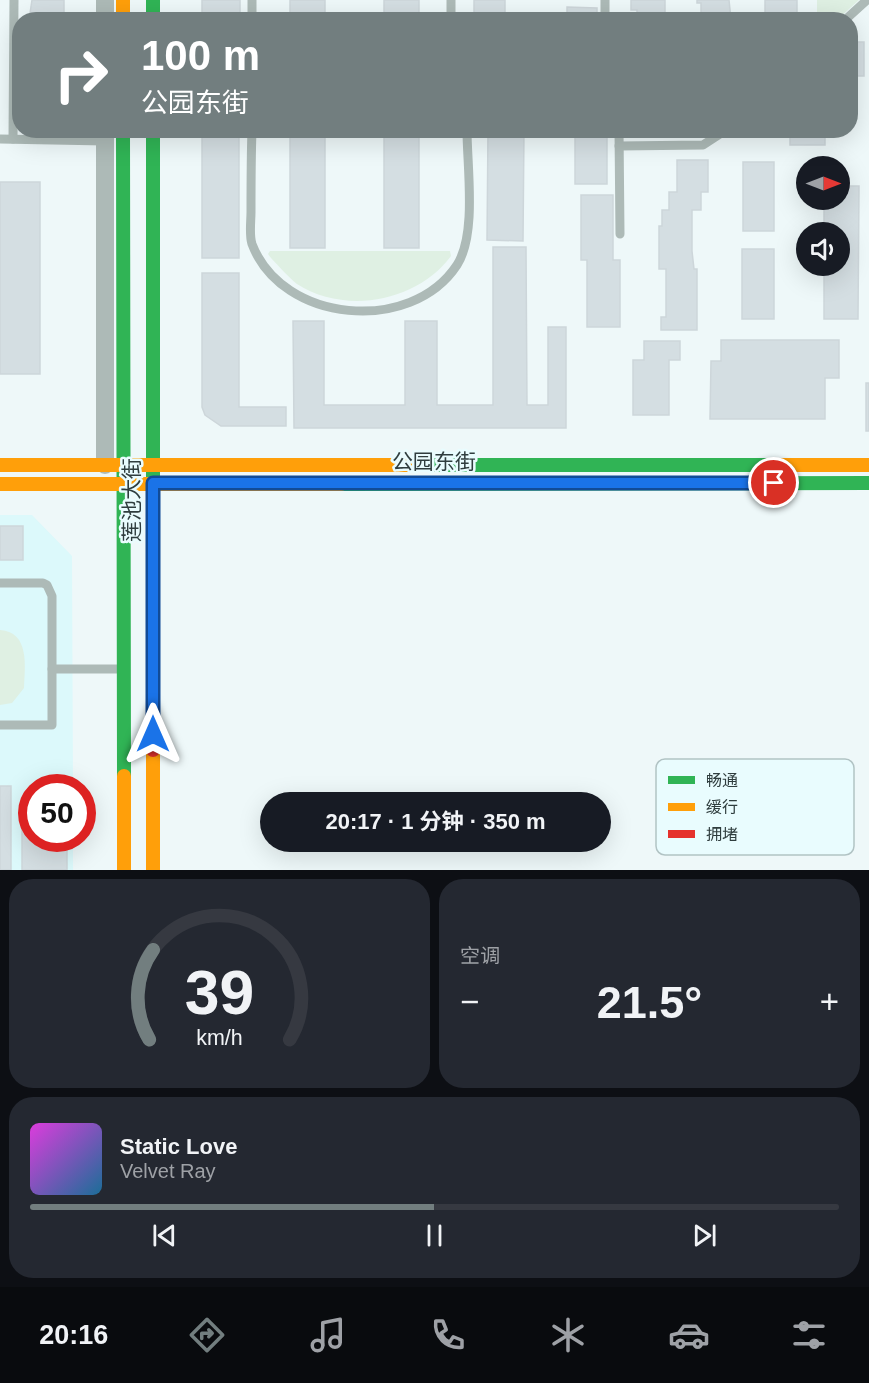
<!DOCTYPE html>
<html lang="zh">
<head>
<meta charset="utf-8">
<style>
	body { margin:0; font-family:Arial,"Noto Sans SC",sans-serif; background:#242831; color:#f1f3f6; height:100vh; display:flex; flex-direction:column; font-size:22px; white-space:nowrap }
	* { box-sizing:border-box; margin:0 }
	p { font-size:20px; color:#9ea1a6 }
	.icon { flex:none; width:33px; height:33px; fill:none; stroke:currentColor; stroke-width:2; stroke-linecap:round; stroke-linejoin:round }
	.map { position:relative; height:870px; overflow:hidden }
	.drawer { display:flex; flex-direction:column; gap:9px; padding:9px; background:#0d0f14; flex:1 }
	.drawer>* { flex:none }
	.top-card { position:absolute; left:12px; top:12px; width:846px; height:126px; border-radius:24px; box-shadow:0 6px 24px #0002; background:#727e7f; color:#fff; overflow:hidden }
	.needle { width:39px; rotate:90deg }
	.tools { position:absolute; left:796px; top:156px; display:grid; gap:12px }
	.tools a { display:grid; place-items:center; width:54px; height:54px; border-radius:50%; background:#171b24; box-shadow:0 6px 24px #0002; font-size:30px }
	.speed { position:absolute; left:18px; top:774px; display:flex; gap:12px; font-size:30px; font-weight:700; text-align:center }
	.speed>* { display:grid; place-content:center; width:78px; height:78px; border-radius:50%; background:#171b24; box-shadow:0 6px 24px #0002; line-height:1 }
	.speed .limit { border:9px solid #d22; background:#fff; color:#111 }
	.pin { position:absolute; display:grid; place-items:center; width:51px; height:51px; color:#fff; margin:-26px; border:3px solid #fff; border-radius:50%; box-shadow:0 2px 6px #0007 }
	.me { position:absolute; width:66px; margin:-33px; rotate:0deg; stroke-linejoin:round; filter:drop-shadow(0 0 4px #0008) }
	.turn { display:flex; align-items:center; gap:21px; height:126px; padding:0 30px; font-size:27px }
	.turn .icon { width:78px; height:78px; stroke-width:2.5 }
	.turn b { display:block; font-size:42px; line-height:51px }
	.big { font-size:45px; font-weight:700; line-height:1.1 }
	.drawer .card { flex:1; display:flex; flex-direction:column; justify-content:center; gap:9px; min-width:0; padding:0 21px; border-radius:24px; background:#242831 }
	.drawer .dial { align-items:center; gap:0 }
	.dial svg { height:156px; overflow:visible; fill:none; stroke:#363941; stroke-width:7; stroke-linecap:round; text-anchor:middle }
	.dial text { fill:#f1f3f6; stroke:none }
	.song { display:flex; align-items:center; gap:18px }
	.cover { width:72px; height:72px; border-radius:9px; background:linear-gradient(135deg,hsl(300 70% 55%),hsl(200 70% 35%)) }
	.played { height:6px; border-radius:3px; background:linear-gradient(90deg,#727e7f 50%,#363941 50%) }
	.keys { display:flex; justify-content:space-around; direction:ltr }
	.heat { display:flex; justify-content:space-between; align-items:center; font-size:33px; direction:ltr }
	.drawer .tiles { flex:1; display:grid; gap:9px; grid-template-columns:1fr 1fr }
	.card:last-child { grid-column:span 2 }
	.trip { position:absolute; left:260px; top:792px; width:351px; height:60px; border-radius:30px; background:#171b24; box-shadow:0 6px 24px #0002; font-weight:700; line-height:60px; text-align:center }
	.dock { display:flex; height:96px; justify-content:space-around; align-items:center; background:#090b0e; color:#9ea1a6 }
	.dock .icon { width:42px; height:42px }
	.dock .current { color:#727e7f }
	.dock b { font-size:27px; color:#f1f3f6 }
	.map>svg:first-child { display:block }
	.built { fill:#dcf9fb }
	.green { fill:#dff0e3 }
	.building { fill:#d4dee2; stroke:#cdd6da; stroke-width:1.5 }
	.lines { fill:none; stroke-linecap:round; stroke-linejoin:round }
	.lane { stroke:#adbab7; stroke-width:9 }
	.street { stroke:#adbab7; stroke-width:18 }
	.fast { stroke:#30b455; stroke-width:14 }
	.slow { stroke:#ff9f0a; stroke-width:14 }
	.jam { stroke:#e5322d; stroke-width:14 }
	.route-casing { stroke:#114b97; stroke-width:15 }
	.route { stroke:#1a73e8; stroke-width:10 }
	.labels { text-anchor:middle; stroke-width:5; stroke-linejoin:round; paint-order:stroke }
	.street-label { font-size:21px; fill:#2f3d3e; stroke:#e9fcfe }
	.key { fill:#e9fcfe; stroke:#b1c3c4; stroke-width:1.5 }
	.key-label { font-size:16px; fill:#2f3d3e }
</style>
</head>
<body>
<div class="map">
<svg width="869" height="870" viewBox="0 0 869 870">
	<rect width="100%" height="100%" fill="#eef8f9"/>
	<!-- built -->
	<path class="built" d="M0,515h32l40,41 1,231 -41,1v50l41,1v31h-73z"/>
	<!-- green -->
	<g class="green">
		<path d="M817,0h42l-21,19 -21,1z"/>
		<path d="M270,251h180l1,5c-34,46 -106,59 -154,28 -9,-7 -18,-18 -26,-26l-3,-4z"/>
		<path d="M0,630c30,2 25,37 24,58l-12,15 -12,2z"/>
	</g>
	<!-- building -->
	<g class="building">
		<path d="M32,0h32v20h-35z"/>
		<rect x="202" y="0" width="38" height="20"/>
		<rect x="290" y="0" width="35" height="20"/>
		<rect x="384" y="0" width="35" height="20"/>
		<rect x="474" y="0" width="31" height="20"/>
		<path d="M631,0h34v14h6v6h-34v-10h-6z"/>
		<path d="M697,0h32l2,20h-30v-17h-4z"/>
		<rect x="765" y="0" width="32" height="20"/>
		<path d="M567,7l30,1v12h-30z"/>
		<rect x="850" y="42" width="14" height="34"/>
		<rect x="202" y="130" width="37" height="128"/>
		<rect x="290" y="130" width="35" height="118"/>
		<rect x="384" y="130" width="35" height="118"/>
		<path d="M488,130h36l-1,111 -36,-1z"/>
		<rect x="575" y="130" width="32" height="54"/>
		<rect x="662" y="130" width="32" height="3"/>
		<rect x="790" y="130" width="35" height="15"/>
		<path d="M677,160h31v32h-7v18h-9v41l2,18h3v61h-36v-13h5v-48h-7v-43h3v-16h7v-18h8z"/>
		<rect x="743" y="162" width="31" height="69"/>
		<rect x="0" y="182" width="40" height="192"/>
		<path d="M840,186h19l-1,133h-34v-53h16v-34h-16v-32h16z"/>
		<path d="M581,195h32v65h7v67h-33v-67h-6z"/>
		<path d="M493,247h33l1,158h21v-78h18v101h-272l-1,-107h31v84h81v-84h32v84h56z"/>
		<rect x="742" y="249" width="32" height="70"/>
		<path d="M202,273h37v134h47v19h-65l-16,-11 -3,-8z"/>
		<path d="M721,340h118v38h-14v41h-115l1,-58h10z"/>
		<path d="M644,341h36v19h-11v55h-36v-55h11z"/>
		<rect x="866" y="383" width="3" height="48"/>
		<rect x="0" y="526" width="23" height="34"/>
		<rect x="0" y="786" width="11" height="84"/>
		<path d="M22,823h10v15h35v32h-45z"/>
	</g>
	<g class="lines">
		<!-- lane -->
		<g class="lane">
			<path d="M252,20v-20"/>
			<path d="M451,20v-20"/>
			<path d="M605,20v-20"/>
			<path d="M845,20l22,-20"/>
			<path d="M252,130c-1,28 -1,55 -1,82 0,10 -2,23 1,32 30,79 159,91 205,21 20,-31 10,-98 10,-135"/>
			<path d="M619,130l1,104"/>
			<path d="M0,139l105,2"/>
			<path d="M13,139l1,-139"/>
			<path d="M619,146l84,-1 23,-15"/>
			<path d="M0,583h43l4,2 5,11v129h-52"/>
			<path d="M52,669h69"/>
		</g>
		<!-- street -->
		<g class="street">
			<path d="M105,20v-20"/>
			<path d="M105,465v-335"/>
		</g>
		<!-- fast -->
		<g class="fast">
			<path d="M153,0v20"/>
			<path d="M123,130l1,646"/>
			<path d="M153,130v395"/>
			<path d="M407,465h367"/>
			<path d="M341,484l528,-1"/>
		</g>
		<!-- slow -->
		<g class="slow">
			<path d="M123,0v20"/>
			<path d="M0,465h407"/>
			<path d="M774,465h95"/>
			<path d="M0,484h341"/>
			<path d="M153,750v120"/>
			<path d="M124,776v94"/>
		</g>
		<!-- jam -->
		<path class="jam" d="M153,525v225"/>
	</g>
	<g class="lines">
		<!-- route casing -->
		<g class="route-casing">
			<path id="route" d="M153,734v-251h621"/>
		</g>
		<!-- route -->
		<use href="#route" class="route"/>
	</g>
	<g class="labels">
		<!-- street labels -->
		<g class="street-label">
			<text x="434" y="469">公园东街</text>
			<text transform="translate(132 500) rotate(-90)" y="7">莲池大街</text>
		</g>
	</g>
	<!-- legend -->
	<rect x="656" y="759" width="198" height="96" rx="9" class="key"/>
	<rect x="668" y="776" width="27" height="8" fill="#30b455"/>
	<rect x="668" y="803" width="27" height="8" fill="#ff9f0a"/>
	<rect x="668" y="830" width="27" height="8" fill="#e5322d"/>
	<g class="key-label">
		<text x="706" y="786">畅通</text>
		<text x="706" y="813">缓行</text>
		<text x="706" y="840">拥堵</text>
	</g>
</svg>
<div class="tools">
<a><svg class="needle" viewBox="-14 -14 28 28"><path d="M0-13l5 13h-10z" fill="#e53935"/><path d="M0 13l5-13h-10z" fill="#9ea1a6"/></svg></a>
<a><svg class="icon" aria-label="sound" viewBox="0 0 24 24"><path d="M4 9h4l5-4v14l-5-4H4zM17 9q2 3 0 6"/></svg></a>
</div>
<div class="speed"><div class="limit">50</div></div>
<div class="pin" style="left:774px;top:483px;background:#d93025"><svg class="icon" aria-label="arrive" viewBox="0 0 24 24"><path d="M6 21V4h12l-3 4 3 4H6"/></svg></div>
<svg class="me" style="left:153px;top:734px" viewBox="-20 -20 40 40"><path d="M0-17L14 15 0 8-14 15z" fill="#1a73e8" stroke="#fff" stroke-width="4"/></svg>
<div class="trip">20:17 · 1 分钟 · 350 m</div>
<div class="top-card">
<div class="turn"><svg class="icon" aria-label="right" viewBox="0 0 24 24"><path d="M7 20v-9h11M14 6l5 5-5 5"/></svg><div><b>100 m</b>公园东街</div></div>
</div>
</div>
<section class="drawer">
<div class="tiles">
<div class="card dial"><svg viewBox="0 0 100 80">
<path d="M14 69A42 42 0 1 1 86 69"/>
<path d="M14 69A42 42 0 0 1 16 23" stroke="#727e7f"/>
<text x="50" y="56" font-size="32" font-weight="700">39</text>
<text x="50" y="72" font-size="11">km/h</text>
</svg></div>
<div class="card"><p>空调</p>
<div class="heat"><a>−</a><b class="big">21.5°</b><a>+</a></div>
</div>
<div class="card">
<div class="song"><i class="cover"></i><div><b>Static Love</b><p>Velvet Ray</p></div></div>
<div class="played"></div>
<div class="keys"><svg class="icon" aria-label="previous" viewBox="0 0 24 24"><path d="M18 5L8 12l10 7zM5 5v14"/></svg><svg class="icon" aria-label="pause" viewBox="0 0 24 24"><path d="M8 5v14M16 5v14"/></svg><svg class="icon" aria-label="next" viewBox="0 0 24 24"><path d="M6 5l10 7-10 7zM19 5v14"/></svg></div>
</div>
</div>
</section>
<nav class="dock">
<b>20:16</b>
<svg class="icon current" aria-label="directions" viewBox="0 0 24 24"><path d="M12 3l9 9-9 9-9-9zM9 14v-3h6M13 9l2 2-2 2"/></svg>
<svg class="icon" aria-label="music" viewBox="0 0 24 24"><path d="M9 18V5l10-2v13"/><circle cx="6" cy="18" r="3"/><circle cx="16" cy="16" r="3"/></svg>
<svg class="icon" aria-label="phone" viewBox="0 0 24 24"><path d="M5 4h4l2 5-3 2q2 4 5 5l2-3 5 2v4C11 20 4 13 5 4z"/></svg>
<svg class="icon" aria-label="climate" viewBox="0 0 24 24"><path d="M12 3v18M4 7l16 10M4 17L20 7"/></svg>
<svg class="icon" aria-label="car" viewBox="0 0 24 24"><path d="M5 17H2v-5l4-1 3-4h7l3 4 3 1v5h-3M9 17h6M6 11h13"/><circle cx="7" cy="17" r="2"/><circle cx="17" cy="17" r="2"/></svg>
<svg class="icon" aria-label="filters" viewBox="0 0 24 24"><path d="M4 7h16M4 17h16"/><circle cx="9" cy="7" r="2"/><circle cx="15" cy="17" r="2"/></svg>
</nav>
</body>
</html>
